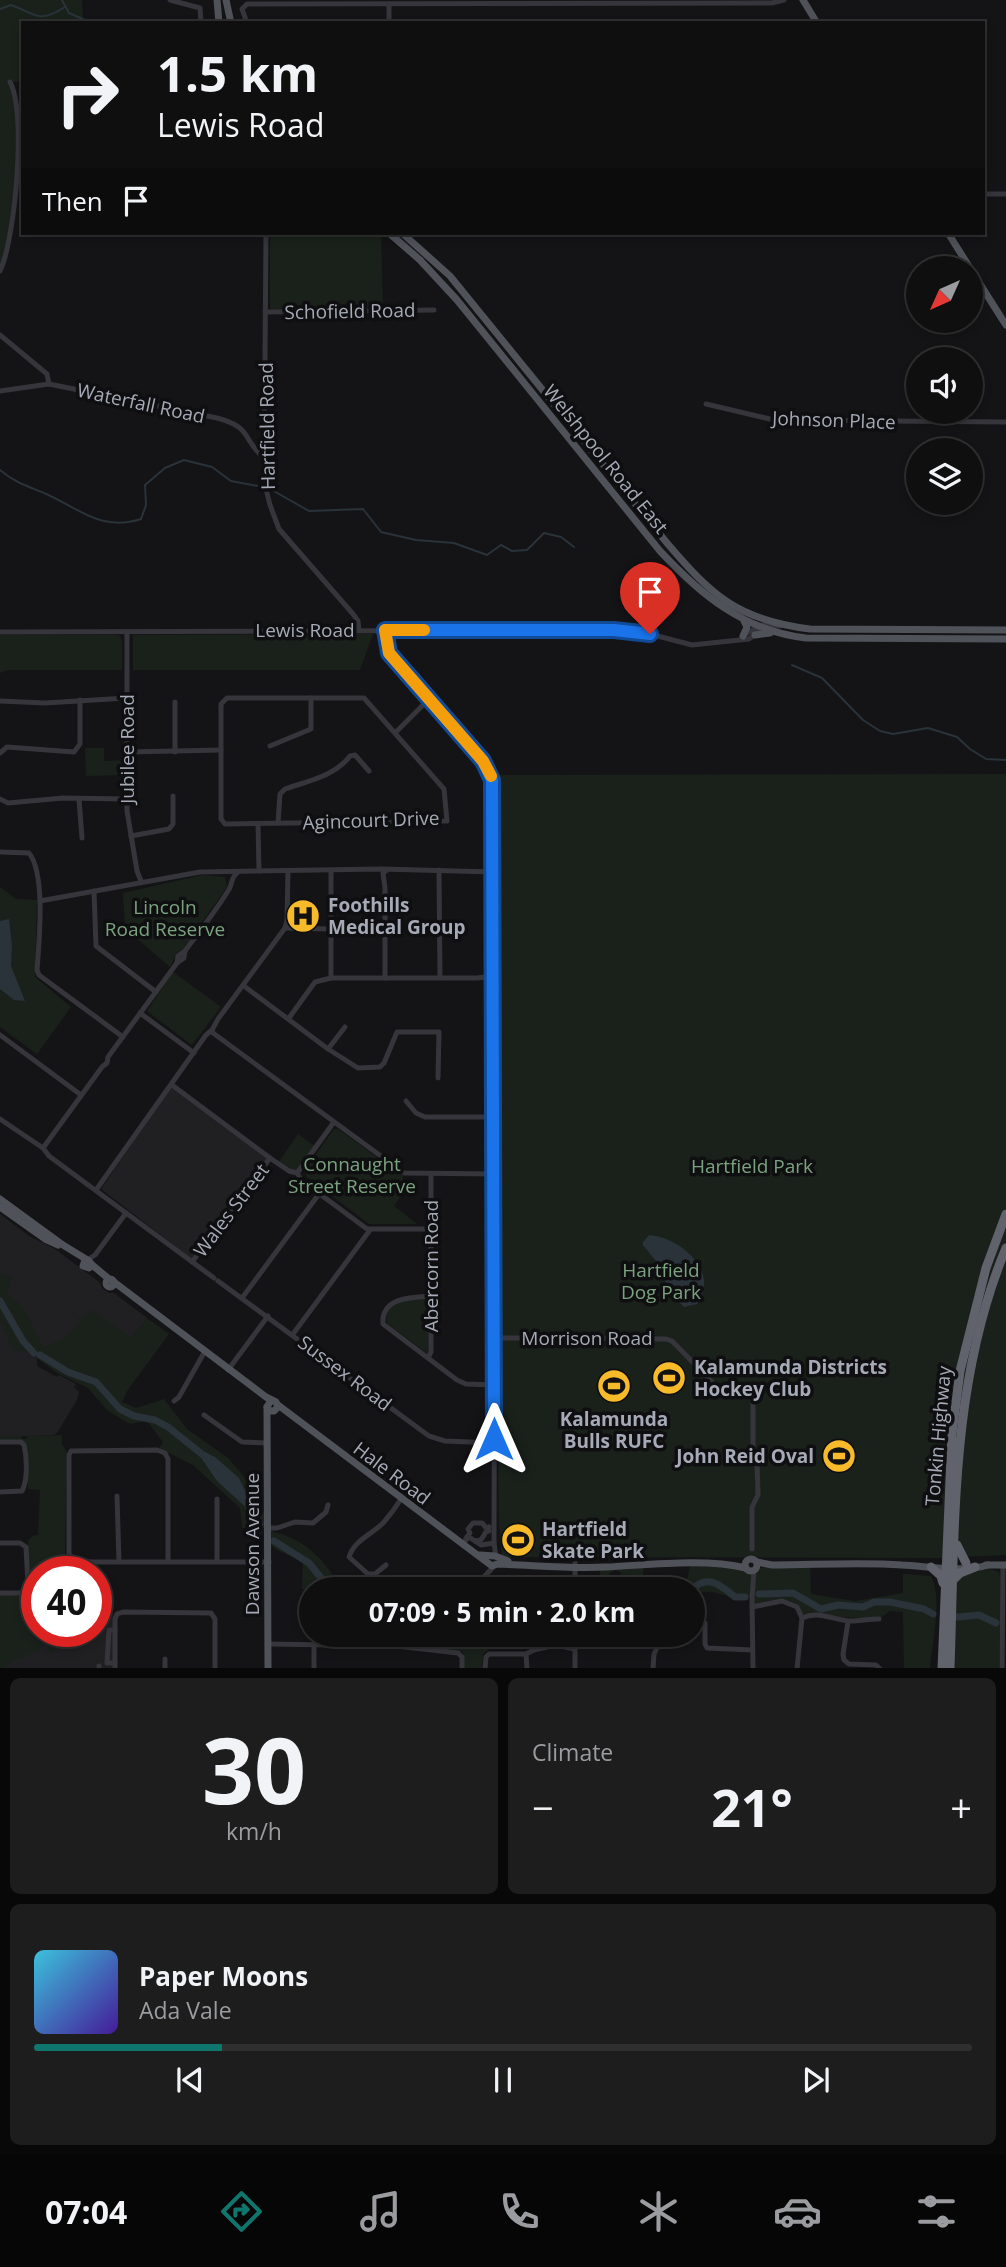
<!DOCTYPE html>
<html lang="en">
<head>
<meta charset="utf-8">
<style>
	body { margin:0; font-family:"Open Sans",sans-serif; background:#1d1d1e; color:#f1f3f6; height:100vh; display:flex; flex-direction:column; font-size:26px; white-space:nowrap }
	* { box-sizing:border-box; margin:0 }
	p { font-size:23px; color:#9b9c9f }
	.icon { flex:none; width:38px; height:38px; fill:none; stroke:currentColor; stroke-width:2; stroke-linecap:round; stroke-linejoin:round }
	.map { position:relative; height:1668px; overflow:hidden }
	.panel { display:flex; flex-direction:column; gap:10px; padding:10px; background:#080809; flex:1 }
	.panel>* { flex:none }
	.guide { position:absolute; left:21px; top:21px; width:964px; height:214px; border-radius:0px; box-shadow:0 4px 10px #0003,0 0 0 2px #2f2f30; background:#0f0f10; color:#f1f3f6; overflow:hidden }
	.needle { width:46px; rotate:225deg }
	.tools { position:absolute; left:906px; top:256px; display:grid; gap:14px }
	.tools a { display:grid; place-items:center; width:77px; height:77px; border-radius:50%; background:#0f0f10; box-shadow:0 4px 10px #0003,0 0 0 2px #2f2f30; font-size:35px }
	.speed { position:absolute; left:21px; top:1556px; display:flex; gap:14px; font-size:35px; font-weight:700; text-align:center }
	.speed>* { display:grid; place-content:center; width:91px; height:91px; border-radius:50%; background:#0f0f10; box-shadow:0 4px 10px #0003,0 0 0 2px #2f2f30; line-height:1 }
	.speed .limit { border:10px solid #d22; background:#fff; color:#111 }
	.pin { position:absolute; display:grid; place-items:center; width:60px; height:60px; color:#fff; margin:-72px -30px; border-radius:50% 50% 50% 0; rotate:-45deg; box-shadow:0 0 7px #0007 }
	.pin .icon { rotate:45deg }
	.me { position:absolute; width:77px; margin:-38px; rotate:0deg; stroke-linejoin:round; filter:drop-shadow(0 0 5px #0008) }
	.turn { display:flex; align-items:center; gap:24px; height:147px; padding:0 21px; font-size:32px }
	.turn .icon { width:91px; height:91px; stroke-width:2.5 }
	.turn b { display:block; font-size:49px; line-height:60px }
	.then { display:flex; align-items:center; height:66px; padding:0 21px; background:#0003; gap:14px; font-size:26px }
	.big { font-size:52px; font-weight:700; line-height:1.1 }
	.panel .tile { flex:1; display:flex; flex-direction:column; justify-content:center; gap:10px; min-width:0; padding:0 24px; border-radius:10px; background:#1d1d1e }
	.panel .dial { align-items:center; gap:0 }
	.dial b { font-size:91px; line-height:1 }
	.song { display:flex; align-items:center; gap:21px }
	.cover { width:84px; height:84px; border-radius:10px; background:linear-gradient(135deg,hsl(190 70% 55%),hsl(260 70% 35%)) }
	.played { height:7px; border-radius:4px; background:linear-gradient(90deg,#0f766e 20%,#2f2f30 20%) }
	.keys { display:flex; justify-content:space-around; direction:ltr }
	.heat { display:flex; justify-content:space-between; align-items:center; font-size:38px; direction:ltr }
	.panel .tiles { flex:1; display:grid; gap:10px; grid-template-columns:1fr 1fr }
	.tile:last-child { grid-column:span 2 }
	.trip { position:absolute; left:299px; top:1577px; width:406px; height:70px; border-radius:35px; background:#0f0f10; box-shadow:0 4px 10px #0003,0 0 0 2px #2f2f30; font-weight:700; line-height:70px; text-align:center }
	.tabs { display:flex; height:112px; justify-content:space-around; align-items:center; background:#060606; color:#9b9c9f }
	.tabs .icon { width:49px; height:49px }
	.tabs .on { color:#0f766e }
	.tabs b { font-size:32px; color:#f1f3f6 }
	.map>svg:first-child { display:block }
	.built { fill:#202023 }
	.green { fill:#1a211b }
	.water { fill:#2a323a }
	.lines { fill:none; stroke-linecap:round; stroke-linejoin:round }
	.stream { stroke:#2a323a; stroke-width:2 }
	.river { stroke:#2a323a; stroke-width:7 }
	.minor { stroke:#35353b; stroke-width:5 }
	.major { stroke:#50525a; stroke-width:7 }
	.highway { stroke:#60636c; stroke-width:9 }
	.route-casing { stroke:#114b97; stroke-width:18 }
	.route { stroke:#1a73e8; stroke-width:12 }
	.slow { stroke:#f59e0b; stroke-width:12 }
	.labels { text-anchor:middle; stroke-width:7; stroke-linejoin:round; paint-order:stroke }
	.street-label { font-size:19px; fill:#a5aab6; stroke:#0f0f11 }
	.poi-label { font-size:19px; font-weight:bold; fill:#a5aab6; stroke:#0f0f11; text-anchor:start }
	.park-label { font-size:19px; fill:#7ba27f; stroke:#0f0f11 }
</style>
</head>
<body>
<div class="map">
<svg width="1006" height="1669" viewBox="0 0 1006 1669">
	<rect width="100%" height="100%" fill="#141416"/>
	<!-- built -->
	<g class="built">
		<path d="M172,1085l98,73 -77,102 -92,-71z"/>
		<path d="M0,1214l29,22 26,13 44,33 4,7 6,4h5l33,25 -19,26 -58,-9 -33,22v9l20,11 2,-2 17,9 -2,3 5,5 -2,8 -20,33 -3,2 -54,2z"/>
		<path d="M0,1597h37v34h59v-34h17v71h-113z"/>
	</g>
	<!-- green -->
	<g class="green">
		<path d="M0,0h82l1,23h-60v59h-13l4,8 4,62 -2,46 -16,74z"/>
		<path d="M270,233h111l2,74 -113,2z"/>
		<path d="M373,634l-13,36h-227v-35z"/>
		<path d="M0,635h119l3,6v29h-114l-8,3z"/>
		<path d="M85,748h19v13l23,-1v15l-41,1z"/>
		<path d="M1006,774v781l-66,3 -438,-1 -3,-31 -2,-178 1,-573z"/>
		<path d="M202,875l23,2 2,10 -44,62 -6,4 -7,14 -45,-39 -2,-35z"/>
		<path d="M0,887l16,12 21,1 -2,77 36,30 -34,47 -37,-27z"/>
		<path d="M173,972l48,35 -29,38 -45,-34z"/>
		<path d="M334,1129h4l65,47v17l-9,13 23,18h-48l-62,-47 -3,-6z"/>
		<path d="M298,1134l18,13 -19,26 -19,-10z"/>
		<path d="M0,1273l12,5 -5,15 17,15 19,39 20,-8 18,-18 -22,-17 9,-16 -8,16 21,16 11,-10 40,28 15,-20 22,16 -42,57 -5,11 14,6 28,-9 23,30 41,29 13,15 14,20 7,18 5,4 6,17c20,4 34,13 48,28 10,11 14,21 27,29l-37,2 -9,-2 1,-27 -24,-11 -11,-8 -1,-15h-25l-2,-20 -47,-43 -34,-17 4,-6 -16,-21 -17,3 -22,-13 -20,-23 -31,-15 -28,-21 -16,-2 -13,-30z"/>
		<path d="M407,1299h19l4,3 -2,52 -41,-31c-3,-15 9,-19 20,-24z"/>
		<path d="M21,1435l1,4h5v-3l35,-1v9l5,8 -2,105 7,7h23v7l-58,1v26h-8l8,5v28h15l12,12 -12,10 -5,-4 7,-7 -9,-9 -6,7 5,5c-14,14 -26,9 -40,23h-4v-76l23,-1 5,-6v-44l4,-5 6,-1 2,-45 -12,-1 -1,-42 -3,-2 -24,-3v-6z"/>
		<path d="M643,1565v24c-14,0 -17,-5 -23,-17l-5,-2 -6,3 8,12 -2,2 -3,-3 -10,-1 -2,6v-22z"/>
		<path d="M690,1565l56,3 5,3 21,-6h38l1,29 44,7 48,-8v-19l28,2c12,23 1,66 -1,92h-26l-1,-56 -13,-1 -11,8 -77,-4 -2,-4 -12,-8 -36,4v-9c-8,-1 -17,0 -25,-2 -14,-4 -20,-7 -34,0v-7h-14l7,-3z"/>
		<path d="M991,1569l8,3 2,9 -2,87 -44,1 1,-88 8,-8z"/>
		<path d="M472,1634l5,2h95v6l-25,-4 -23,8 -33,2 -8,6 -1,14 -18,1 -1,-17 -76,-8 -1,-9z"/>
	</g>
	<!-- water -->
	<g class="water">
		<path d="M9,919l3,26 -1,21 14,35 -11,-1 -14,-11v-68z"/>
		<path d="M649,1235c31,2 72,37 48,69l-13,3 -13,-13 -16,-34 -12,-15v-3z"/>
		<path d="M205,1452l10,5 24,21 15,31 -4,2 -33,-30 -15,-22v-4z"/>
	</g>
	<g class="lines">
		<!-- stream -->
		<g class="stream">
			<path d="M62,0l7,13 16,7"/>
			<path d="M0,9l11,-4c25,9 27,19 54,2"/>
			<path d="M0,470c14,12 27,16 44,23 35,15 56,39 97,26l5,-14 -1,-20 20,-17 19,-8 28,7 19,14 32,6"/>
			<path d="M272,490l37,21 54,-2 18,23 35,8 38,3 33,12 14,-10 11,6 15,-1 17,-17 17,4 13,10"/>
			<path d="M792,665l30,13 41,42 17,11 13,3 35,-6 29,9 13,12 16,10 20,1"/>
		</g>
		<!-- river -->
		<g class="river">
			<path d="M0,1301l23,40 11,12"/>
			<path d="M40,1355l28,17 28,10 24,27 14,7 21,4 13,7 40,32"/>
			<path d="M248,1505l12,18"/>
			<path d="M274,1541l35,22 21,26"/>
			<path d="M692,1589c17,-15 28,-4 43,8h10"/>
			<path d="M759,1594l34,-1 28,16 17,-4 25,2 11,-5h16l34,7 9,5"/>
			<path d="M958,1617l21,-2 17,8"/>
			<path d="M411,1634l64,10 54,-10"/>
			<path d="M556,1634h11"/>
		</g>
		<!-- minor -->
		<g class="minor">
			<path d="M170,0l30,8 1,15"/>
			<path d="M389,4v19"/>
			<path d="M247,23l-5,-14 5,-5 525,-1 12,-3"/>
			<path d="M984,194h22"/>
			<path d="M266,233l-2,248 6,24 9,24 74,85 5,7 1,9"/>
			<path d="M0,271c15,-31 27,-159 10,-189"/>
			<path d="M971,293h15"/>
			<path d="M265,312l169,-2"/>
			<path d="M0,335l47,39 2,10"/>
			<path d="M0,391l49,-7 168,34c37,10 24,21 48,41"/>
			<path d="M706,404l68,16 232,2"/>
			<path d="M385,630l4,23 94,108 9,19 3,388 -1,375 2,14"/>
			<path d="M0,632l614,-2 36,4 42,11 57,-6 9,-7v-5"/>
			<path d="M127,632v179l10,60 4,10"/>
			<path d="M744,635l18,-10 18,1"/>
			<path d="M227,698h137l80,91 3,32 -222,3 -4,-5v-115z"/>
			<path d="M0,701l45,2 82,-5"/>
			<path d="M395,733l34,-34"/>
			<path d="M270,746l41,-17v-31"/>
			<path d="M127,752l94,-2"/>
			<path d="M175,752v-50"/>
			<path d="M0,753l7,-6 67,5 6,-8v-44"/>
			<path d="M0,799l8,4 55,-5 64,1"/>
			<path d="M79,799l3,39"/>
			<path d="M278,823l2,-29 5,-5c23,-8 50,-13 65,-33l5,-1 14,16"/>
			<path d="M258,824l1,47"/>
			<path d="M131,836l38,-7 4,-5v-28"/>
			<path d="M0,852l29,1c17,21 10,90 8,117l2,5 84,62"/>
			<path d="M439,870l1,108"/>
			<path d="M94,891l2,55 60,46"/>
			<path d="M40,901l160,-29 181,-3 113,3"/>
			<path d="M285,928l46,1"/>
			<path d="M177,963l1,-7 7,-5c14,-19 30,-39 43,-60 5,-7 2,-13 10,-19"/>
			<path d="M331,978h146l17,-2"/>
			<path d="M385,978v-90l-2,-15 3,-2"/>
			<path d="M244,986l84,63 30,19 22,-1 4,-4 13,-31h42l-1,46"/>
			<path d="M140,1013l54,40"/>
			<path d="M289,1018l26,-36 16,-4v-107"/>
			<path d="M212,1030l1,3 191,140 91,1"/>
			<path d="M0,1035l81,60"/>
			<path d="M328,1049l17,-22"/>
			<path d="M172,1085l98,73 19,13 8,2 4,7 66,49h65"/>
			<path d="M406,1101l10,12 9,4h69"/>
			<path d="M0,1119l43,29 6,8 165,122"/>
			<path d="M43,1148l59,-81 5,-4 1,-6 69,-94 7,-5 1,-7"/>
			<path d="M297,1173l37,-51"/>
			<path d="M96,1190l110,-155 6,-5 6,-11 67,-91 2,-8 1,-49"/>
			<path d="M87,1260l8,-5 31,-42"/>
			<path d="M192,1262l78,-104"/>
			<path d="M218,1281l211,155 16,5 49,2"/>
			<path d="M431,1296c-19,1 -50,1 -48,28l74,56 9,4 28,1"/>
			<path d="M242,1298l77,-104"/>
			<path d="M293,1334l77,-104"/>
			<path d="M494,1338l172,1 6,2 44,45 8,3 25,2 4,6v52l4,11 1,35 -6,12v42"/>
			<path d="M428,1358l3,-6v-178"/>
			<path d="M228,1370l40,-54"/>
			<path d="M174,1401l5,-4 26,-46"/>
			<path d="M204,1415l38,27 25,1"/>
			<path d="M0,1442h21l3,3c3,12 4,35 -2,46l-22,1"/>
			<path d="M117,1496l2,66"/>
			<path d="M269,1528h8l18,-6 18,1 13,-11 2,-7"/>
			<path d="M466,1538l4,-5 -2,-4 5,-6h9l7,8"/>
			<path d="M475,1541l6,-1 8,-13"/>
			<path d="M0,1543h20l6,4 2,38 -7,8h-21"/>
			<path d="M462,1544l7,-7 12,8 13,-2"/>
			<path d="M168,1561v-102l-3,-6 -8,-3 -86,1 -2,4v99l6,7 17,1h177"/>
			<path d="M217,1561v-62"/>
			<path d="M386,1565l-11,9h-7l-19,-17c5,-17 24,-23 35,-35 6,-7 12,-15 17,-23"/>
			<path d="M427,1589l8,-11c29,19 38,12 59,-12"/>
			<path d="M575,1589v-26"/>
			<path d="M752,1607l30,-6 15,6 5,11 -5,51"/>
			<path d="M802,1618c19,-8 33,3 49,3 9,0 18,-2 28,-2"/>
			<path d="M848,1622l-5,32 1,6 5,4 27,1 4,4"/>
			<path d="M705,1623v21l2,4 45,2"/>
			<path d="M115,1630h-6l-2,33h8"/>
			<path d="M575,1634v35"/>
			<path d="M268,1644l128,2 62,7 4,4v12"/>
			<path d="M526,1654l1,15"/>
			<path d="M165,1659v10"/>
			<path d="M99,1669v-3"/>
			<path d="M115,1669v-50l2,-5 6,-2 88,1 4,6v50"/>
			<path d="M314,1669v-25"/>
			<path d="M485,1669l1,-12 3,-3h37l8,-4 22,-5 19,4"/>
			<path d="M653,1669l1,-15 4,-8"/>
			<path d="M753,1669l-1,-71 2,-27"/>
			<path d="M1002,1669l1,-104"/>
		</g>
		<!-- major -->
		<g class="major">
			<path d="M217,0l2,23"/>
			<path d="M226,0l5,23"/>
			<path d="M803,0l14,23"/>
			<path d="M389,233l31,27 37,40 203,251c41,44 84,80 146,87l200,1"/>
			<path d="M402,233l48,43 217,267c45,53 71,77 143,86l196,1"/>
			<path d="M948,233l22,35"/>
			<path d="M971,270l35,55"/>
			<path d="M755,635l15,-2"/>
			<path d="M743,636l4,-9 -3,-6"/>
			<path d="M0,1199l63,46 26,16 3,4 -3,3 -6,-2 2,-6"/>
			<path d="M0,1207l45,32 13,6"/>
			<path d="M91,1264l18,15"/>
			<circle cx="110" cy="1283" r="4"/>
			<path d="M114,1282l152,115 10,5 2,5 -4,4h-4l-3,-4 4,-7"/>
			<path d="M278,1405l214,161 5,-2c36,1 72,5 109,3 42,-2 99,-9 140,1"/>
			<path d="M267,1407l1,262"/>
			<path d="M480,1555l15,1 13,5"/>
			<circle cx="751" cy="1565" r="6"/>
			<path d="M757,1562l15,3c43,0 87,-3 130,0 25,1 62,8 86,0"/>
			<path d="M986,1565h20"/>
		</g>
		<!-- highway -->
		<g class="highway">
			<path d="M957,1545l9,18"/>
			<path d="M931,1567l10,9 2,7"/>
			<path d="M953,1580l7,-7 15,-6"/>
			<path d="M942,1669l10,-235 8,-63 26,-103 20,-54"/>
			<path d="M950,1669c5,-142 0,-287 56,-421"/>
		</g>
	</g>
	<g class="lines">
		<!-- route casing -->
		<g class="route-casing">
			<path id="route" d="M494,1439l-2,-659 -9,-19 -94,-108 -4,-23h229l36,4"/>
		</g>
		<!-- route -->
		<use href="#route" class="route"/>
		<!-- slow -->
		<path class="slow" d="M424,630h-39l4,23 94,108 8,15"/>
	</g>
	<!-- icons -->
	<defs>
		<g id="hospital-disc" transform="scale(1.75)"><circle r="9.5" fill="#f7ba2a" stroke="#0f0f11"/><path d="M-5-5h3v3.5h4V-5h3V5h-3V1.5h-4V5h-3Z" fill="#111"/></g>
		<g id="stadium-disc" transform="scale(1.75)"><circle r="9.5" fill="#f7ba2a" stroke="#0f0f11"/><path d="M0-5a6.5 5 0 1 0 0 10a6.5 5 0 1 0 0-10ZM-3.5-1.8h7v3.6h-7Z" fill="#111"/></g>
	</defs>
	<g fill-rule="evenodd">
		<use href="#hospital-disc" x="303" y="916"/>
		<use href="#stadium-disc" x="669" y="1378"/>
		<use href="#stadium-disc" x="614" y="1386"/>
		<use href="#stadium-disc" x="839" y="1456"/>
		<use href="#stadium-disc" x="518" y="1540"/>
	</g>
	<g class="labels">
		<!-- street labels -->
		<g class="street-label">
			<text transform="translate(350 311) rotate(-1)" y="7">Schofield Road</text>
			<text transform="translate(141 403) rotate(12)" y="7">Waterfall Road</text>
			<text transform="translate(834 420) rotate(2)" y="7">Johnson Place</text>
			<text transform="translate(267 426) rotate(-91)" y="7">Hartfield Road</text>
			<text transform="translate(606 459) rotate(51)" y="7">Welshpool Road East</text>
			<text x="305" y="637">Lewis Road</text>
			<text transform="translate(127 749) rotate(-90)" y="7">Jubilee Road</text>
			<text transform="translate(371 820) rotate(-2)" y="7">Agincourt Drive</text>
			<text transform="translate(231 1210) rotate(-53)" y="7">Wales Street</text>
			<text transform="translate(431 1266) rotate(-90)" y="7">Abercorn Road</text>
			<text x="587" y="1345">Morrison Road</text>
			<text transform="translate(345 1373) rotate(37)" y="7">Sussex Road</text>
			<text transform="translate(938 1436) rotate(-85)" y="7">Tonkin Highway</text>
			<text transform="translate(392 1473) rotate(37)" y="7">Hale Road</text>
			<text transform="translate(252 1544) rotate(-90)" y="7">Dawson Avenue</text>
		</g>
		<!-- poi labels -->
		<g class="poi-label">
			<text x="328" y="912">Foothills<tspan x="328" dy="22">Medical Group</tspan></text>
			<text x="694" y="1374">Kalamunda Districts<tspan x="694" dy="22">Hockey Club</tspan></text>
			<text x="614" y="1426" text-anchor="middle">Kalamunda<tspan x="614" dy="22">Bulls RUFC</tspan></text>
			<text x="814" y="1463" text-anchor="end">John Reid Oval</text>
			<text x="542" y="1536">Hartfield<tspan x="542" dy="22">Skate Park</tspan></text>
		</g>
		<!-- park labels -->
		<g class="park-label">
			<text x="165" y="914">Lincoln<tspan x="165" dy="22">Road Reserve</tspan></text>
			<text x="352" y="1171">Connaught<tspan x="352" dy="22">Street Reserve</tspan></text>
			<text x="752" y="1173">Hartfield Park</text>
			<text x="661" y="1277">Hartfield<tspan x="661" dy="22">Dog Park</tspan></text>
		</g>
	</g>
</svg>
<div class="tools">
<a><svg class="needle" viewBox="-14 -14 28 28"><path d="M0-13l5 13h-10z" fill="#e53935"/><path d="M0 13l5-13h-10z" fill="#9b9c9f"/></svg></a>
<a><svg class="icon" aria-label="sound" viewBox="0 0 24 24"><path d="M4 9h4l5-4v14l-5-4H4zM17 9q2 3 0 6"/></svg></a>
<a><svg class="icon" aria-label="layers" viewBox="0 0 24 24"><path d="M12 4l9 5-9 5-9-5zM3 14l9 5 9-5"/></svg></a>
</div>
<div class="speed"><div class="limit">40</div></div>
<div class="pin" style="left:650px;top:634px;background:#d93025"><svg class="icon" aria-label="arrive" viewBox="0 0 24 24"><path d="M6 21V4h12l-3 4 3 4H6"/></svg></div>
<svg class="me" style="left:494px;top:1439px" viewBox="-20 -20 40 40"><path d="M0-17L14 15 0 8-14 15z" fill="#1a73e8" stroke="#fff" stroke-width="4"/></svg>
<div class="trip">07:09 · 5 min · 2.0 km</div>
<div class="guide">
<div class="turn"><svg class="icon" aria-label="right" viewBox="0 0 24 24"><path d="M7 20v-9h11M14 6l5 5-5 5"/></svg><div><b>1.5 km</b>Lewis Road</div></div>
<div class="then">Then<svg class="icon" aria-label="arrive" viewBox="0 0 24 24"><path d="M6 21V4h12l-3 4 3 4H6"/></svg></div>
</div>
</div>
<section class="panel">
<div class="tiles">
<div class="tile dial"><b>30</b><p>km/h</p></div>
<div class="tile"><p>Climate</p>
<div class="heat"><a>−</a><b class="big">21°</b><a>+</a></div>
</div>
<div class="tile">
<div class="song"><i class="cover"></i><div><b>Paper Moons</b><p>Ada Vale</p></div></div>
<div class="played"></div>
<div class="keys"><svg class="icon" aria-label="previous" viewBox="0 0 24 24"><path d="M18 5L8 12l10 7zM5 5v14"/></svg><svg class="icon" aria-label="pause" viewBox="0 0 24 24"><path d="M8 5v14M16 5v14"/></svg><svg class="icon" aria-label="next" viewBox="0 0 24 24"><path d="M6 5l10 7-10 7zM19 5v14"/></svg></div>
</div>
</div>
</section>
<nav class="tabs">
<b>07:04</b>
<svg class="icon on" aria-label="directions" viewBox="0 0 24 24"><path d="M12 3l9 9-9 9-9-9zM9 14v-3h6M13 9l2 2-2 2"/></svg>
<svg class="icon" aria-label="music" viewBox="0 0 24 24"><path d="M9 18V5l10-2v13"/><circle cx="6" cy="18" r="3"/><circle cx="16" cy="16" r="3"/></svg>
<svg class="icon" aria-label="phone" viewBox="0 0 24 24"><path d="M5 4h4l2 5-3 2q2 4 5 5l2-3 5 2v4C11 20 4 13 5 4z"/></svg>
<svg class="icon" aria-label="climate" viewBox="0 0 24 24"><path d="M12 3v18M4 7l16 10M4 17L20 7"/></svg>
<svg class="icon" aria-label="car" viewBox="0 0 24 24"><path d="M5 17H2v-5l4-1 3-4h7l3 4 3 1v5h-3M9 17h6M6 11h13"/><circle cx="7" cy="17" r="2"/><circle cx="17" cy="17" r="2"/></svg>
<svg class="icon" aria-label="filters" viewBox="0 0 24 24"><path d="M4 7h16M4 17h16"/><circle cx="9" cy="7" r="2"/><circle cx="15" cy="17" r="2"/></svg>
</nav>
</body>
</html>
